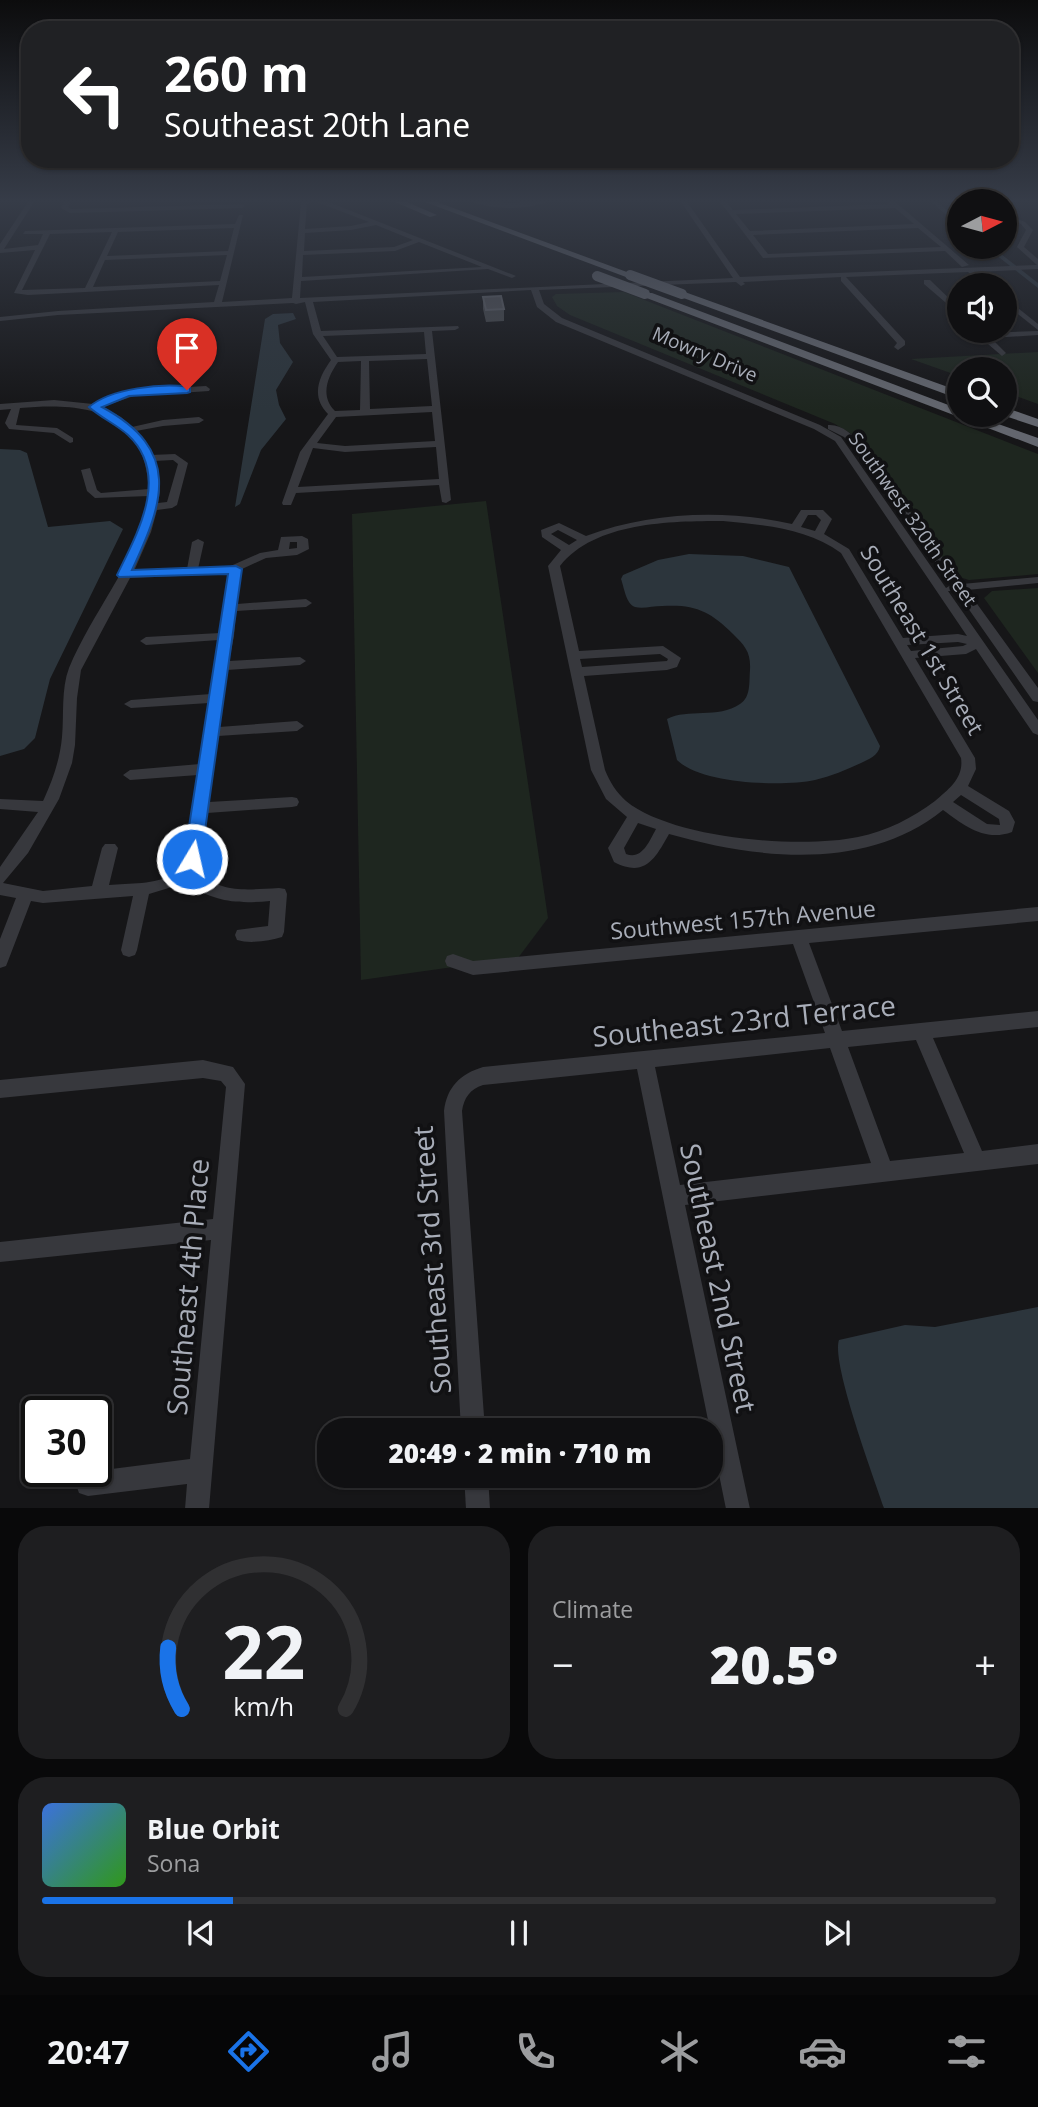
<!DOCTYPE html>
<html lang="en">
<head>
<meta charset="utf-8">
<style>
	body { margin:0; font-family:"Open Sans",sans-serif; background:#1e1e20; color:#f1f3f6; height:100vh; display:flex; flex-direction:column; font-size:26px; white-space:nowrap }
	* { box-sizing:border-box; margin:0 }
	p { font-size:23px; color:#9c9d9f }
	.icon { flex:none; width:38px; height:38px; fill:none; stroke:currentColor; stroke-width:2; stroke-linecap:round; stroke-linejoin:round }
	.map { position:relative; height:1508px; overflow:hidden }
	.sheet { display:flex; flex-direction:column; gap:18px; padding:18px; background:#09090a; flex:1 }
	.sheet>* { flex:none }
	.guide { position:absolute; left:21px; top:21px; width:998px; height:147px; border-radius:28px; box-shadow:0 2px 5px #0004,0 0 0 2px #303032; background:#202124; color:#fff; overflow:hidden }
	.needle { width:46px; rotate:84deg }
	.fabs { position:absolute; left:947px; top:189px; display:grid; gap:14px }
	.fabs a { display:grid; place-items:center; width:70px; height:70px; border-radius:50%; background:#101012; box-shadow:0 2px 5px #0004,0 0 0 2px #303032; font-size:35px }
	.speed { position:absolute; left:21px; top:1396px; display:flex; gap:14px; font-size:35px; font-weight:700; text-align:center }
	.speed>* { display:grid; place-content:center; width:91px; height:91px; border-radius:50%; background:#101012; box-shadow:0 2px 5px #0004,0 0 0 2px #303032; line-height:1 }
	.speed .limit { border:4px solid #111; border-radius:10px; background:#fff; color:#111 }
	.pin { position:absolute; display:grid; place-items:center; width:60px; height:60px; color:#fff; margin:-72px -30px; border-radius:50% 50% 50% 0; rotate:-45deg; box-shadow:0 0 7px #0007 }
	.pin .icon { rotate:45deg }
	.me { position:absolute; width:77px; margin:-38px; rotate:9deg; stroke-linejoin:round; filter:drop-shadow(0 0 5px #0008) }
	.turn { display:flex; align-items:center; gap:24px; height:147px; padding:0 28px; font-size:32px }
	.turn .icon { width:91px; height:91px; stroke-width:2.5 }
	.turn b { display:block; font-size:49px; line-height:60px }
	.big { font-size:52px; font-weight:800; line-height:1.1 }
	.sheet .widget { flex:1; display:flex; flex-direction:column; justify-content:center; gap:10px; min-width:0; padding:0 24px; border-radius:28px; background:#1e1e20 }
	.sheet .dial { align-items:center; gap:0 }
	.dial svg { height:182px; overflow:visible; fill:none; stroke:#303032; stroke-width:7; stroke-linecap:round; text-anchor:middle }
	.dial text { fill:#f1f3f6; stroke:none }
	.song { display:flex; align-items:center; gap:21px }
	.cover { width:84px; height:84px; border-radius:10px; background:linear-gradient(135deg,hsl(220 70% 55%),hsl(110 70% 35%)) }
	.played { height:7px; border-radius:4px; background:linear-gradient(90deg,#1a73e8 20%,#303032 20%) }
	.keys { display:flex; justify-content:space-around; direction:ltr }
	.heat { display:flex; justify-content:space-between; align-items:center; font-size:38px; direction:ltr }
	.sheet .tiles { flex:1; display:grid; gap:18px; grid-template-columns:1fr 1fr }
	.widget:last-child { grid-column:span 2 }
	.trip { position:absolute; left:317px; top:1418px; width:406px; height:70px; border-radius:28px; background:#101012; box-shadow:0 2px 5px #0004,0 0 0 2px #303032; font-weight:800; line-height:70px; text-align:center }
	.dock { display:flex; height:112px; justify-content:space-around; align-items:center; background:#060607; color:#9c9d9f }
	.dock .icon { width:49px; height:49px }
	.dock .selected { color:#1a73e8 }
	.dock b { font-size:32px; color:#f1f3f6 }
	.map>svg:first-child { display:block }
	.green { fill:#1e261f }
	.water { fill:#2c353c }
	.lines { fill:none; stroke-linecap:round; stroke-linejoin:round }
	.canal { fill:#2c353c; fill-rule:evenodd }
	.minor { fill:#37383d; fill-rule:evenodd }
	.highway { fill:#63666e; fill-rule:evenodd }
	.highway-bridge { stroke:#63666e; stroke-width:10 }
	.wall { fill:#47494d }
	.building { fill:#525359; stroke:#5f6168; stroke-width:2 }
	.route { fill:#1a73e8; stroke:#114b97; stroke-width:2 }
	.labels { text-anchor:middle; stroke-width:7; stroke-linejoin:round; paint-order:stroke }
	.far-street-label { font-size:19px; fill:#a8adb8; stroke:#111113 }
	.street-label { font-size:23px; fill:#a8adb8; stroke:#111113 }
	.near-street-label { font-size:28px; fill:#a8adb8; stroke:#111113 }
</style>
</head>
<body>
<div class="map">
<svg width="1038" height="1509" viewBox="0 0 1038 1509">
	<rect width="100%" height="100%" fill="#161618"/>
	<!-- green -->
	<g class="green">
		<path d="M624,292l414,162v120l-69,6 -13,-4 -101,-140 -20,-12 -265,-109 -13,-9 -5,-9 4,-3z"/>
		<path d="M1038,352v52l-33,-12 -1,-23h-45v7l-48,-17z"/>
		<path d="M486,501l62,417 -30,40 -157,22 -9,-466z"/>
		<path d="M1038,588v85l-54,-75 8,-7z"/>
	</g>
	<!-- water -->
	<g class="water">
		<path d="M293,313l3,6 -18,6 2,18 13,19 -17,28 3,15 7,14 -25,31 -21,54 -5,3 30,-188 8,-5z"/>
		<path d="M0,449l20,1 7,3 21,74 62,-6 13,8 -73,150 -15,59 -11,11 -24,7z"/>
		<path d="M689,554l54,2 46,11 91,179c-2,10 -11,13 -19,17 -15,7 -30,13 -46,17 -33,7 -114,4 -138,-20l-10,-41c21,-11 51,0 73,-15 11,-7 9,-22 10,-34 1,-18 -5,-24 -17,-36 -23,-23 -38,-30 -71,-28 -9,0 -19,3 -27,1 -9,-3 -11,-20 -14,-28l2,-4 35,-15z"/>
		<path d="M1038,1307v201h-154c-10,-30 -53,-145 -45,-168l66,-15 30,2z"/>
	</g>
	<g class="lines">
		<!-- canal -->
		<g class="canal">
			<path d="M927,199h7l25,21v5z"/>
			<path d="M986,247h6l46,36v5z"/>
		</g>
		<!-- minor -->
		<g class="minor">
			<path d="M30,199h6l-32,50 34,-4 5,-11h-20l2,-3 210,-7 4,-9h4l-21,87 70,-4 9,-95 6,-4h14l195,77 -4,2 -24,-9 -187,12 -1,17 433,-20 -54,-79h6l55,78 297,-12 -20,-18 9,-17 -5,-6 -17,-6v-4l21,8 8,8 -9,17 14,12v10l-62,3 16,13h-8l-16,-13 -122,5 59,64v4l-7,5 -4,-3 3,-4 -56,-62v-4l-98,5 2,2 -4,2 -5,-4 -197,8 5,14 18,14 258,107 21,12 105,151 5,-3 -95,-136 -12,-12 -16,-8v-4c14,-1 25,10 34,20l100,139 76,-7v6l-71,7 71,98v14l-5,-1 -77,-110h-8l90,129v15l-5,-2 -57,-84 -10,5 -51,4 60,100 1,11 -8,17 41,25 6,11 -3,10c-27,10 -47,-6 -69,-22 -77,62 -186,49 -274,24 -14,25 -24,44 -55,28l-6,-14 19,-31 -21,-18 -15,-29 -43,-204 13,-16 -19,-13 -1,-7 18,-7 27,13c64,-24 139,-27 206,-12l9,-14h22l9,9 -8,15 25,15 54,89 55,-4 9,2 -132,-195 -21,-12 -258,-107 -19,-15 -6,-17 -218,12 8,29 137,-5 1,2 -4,2 -23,1 19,169 -5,3 -4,-1 -3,-17 -143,8 -5,12h-8l-1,-2 18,-51 28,-38c-17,-17 -10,-36 3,-54l-18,-26 -8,-32 -9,2 -3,-1 -235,12 -58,6v-4l58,-6 156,-9 5,-17 -191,10 -14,-2 21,-43 -35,3v-9zM314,201l55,21 -18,4 -46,3 2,-25zM376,225l37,15 -19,7 -90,4 1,-18 46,-3zM234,228l-6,23 -121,5 11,-24zM112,232l-27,56 -63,2 28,-56zM419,242l63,25 -180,10 1,-22 92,-4zM227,255l-7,26 -127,6 12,-27zM424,332l2,22 -89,3 -14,-21zM427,359l5,47 -62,3 -1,-48zM361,361l-1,49 -25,1c-15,-15 -8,-33 3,-49zM432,412l3,29 -90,5 -28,-3 19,-26zM436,447l3,32 -141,8 15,-39 32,4zM808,515h8l5,5 -6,11 -14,-4zM723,521c41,4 84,7 118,32l120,205c3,20 -12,31 -26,43 -23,17 -48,30 -77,36 -57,12 -186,2 -232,-36 -10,-9 -16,-19 -21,-31l-21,-94 83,-6 10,-3 4,-9 -18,-12 -84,5 -19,-85c35,-44 110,-45 163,-45zM558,530l19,10 -8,5 -18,-11zM958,642l9,2 -4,2 -52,5 -4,-6zM660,654l8,5 -1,2 -85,6 -2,-8zM961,795l38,24 1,6 -13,-1 -34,-22zM638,823l18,6c-7,13 -14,31 -30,25l-2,-6z"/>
			<path d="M66,199h6l-4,8 3,2 171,-5 3,2 -3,2 -172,5 -9,-5z"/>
			<path d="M466,199l44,4 44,-4c-24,12 -64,12 -88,0z"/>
			<path d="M557,199h74l-3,2z"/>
			<path d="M718,199h6l9,11 157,-6 -5,-5h7l77,66 -7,2 -17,-16 -182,7zM895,208l19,16 -164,7 -14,-17zM918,228l23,19 -173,7 -15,-19z"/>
			<path d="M968,199h7l1,2h-6z"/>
			<path d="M924,280h6l29,28v6l-35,-30z"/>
			<path d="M1004,297l34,27v6l-34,-27z"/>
			<path d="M977,331h6l3,2 52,-2v4l-47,3 15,15 -4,3 -21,-18z"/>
			<path d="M206,386l4,3 -1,2 -75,5 -33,11 20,10 11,10 31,-7 36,-3 5,3 -5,3 -36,3 -27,5 15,24 24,-1 13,9 -11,42 -5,3 -15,2 -6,22 -17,39 53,-2 5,-27 6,-3 6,3 -6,27 28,-1 34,-15 18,-3 3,-13 21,-1 6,3 1,10 -12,6 -31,3 -24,11 -5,35 69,-5 6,4 -6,4 -70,4 -2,25 -5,25 71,-4 6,4 -6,4 -73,5 -8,57 78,-6 7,5 -7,5 -79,5 -9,66 83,-5 5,1 2,4 -2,4 -5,1 -85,6 -6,46 -8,13c34,21 48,18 86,16l6,1 2,5 -3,38 -2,5c-13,4 -32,7 -45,3l-2,-5 2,-5 31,-4 2,-25c-35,3 -54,1 -85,-18l-36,11 -12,56 -2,5 -6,2 -6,-2 -2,-5 12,-54 -90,7 -12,-2 -23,60 -2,5 -6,2v-29l16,-41 -16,-3v-28l38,-55 -38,-3v-10l43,2 1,-2c9,-20 16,-40 18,-62 2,-22 -1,-48 7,-69 25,-60 70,-107 80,-172l-54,2 -8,-7 -6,-21 9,-2 7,22 4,3 48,-4c-5,-79 -64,-87 -129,-81l-4,17 41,3 16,10v4l-3,1 -16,-10 -45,-4 -4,-6 6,-14 -11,1v-6l54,-4 39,4 24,-10 17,-4zM173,460l5,4 -11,38 -9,1 2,-11 -6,-31zM290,542h7v6l-8,1zM229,574l-9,59 -74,4 -6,4 6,4 73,-5 -8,54 -80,6 -7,4 7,4 78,-5 -9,61 -70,6 -7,5 7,5 68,-5c-3,20 -7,89 -24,99 -19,11 -45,9 -65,11l9,-37 -3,-4h-10l-3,4 -10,38 -49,5 -40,-8 25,-30 31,-54 13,-36 3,-18 2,-47 4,-28 49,-92z"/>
			<path d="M1038,907v14l-229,22 33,88 196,-20v16l-105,11 49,113 56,-7v20l-353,41 65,304h-24l-89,-440 -154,16c-13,4 -19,13 -21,26l23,319h-24l-17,-319c3,-24 16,-37 39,-44l342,-34 -32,-89 -320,31 -26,-9 -2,-5 2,-5 6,-2 20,7zM916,1040l48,113 -74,8 -42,-114zM830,1048l41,115 -191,22 -25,-118z"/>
			<path d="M203,1060l30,7 12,17 -36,425h-24l2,-25 -99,12 -9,-3 -3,-9 3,-9 9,-3 102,-13 21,-219 -211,22v-20l213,-23 13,-132 -5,-6 -18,-3 -203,20v-18z"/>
			<path d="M464,1475h24l2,34h-24z"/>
		</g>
		<!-- highway -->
		<g class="highway">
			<path d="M388,199h12l37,16 -7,2z"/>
			<path d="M417,199h12l206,76 -9,2z"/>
			<path d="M682,291l277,100v8l-281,-103 -1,-2z"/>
			<path d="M644,293h8l307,116v6h14l65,23v9l-394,-150z"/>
			<path d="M1004,407l34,12v8l-36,-12z"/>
		</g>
		<!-- highway-bridge -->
		<g class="highway-bridge">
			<path d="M630,275l52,19"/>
			<path d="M597,276l48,18"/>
		</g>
	</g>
	<!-- wall -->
	<path class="wall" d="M483,297l21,12v12l-18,1 -3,-13z"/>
	<!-- building -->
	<path class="building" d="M501,296l3,13 -18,1 -3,-13z"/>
	<!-- sky -->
	<linearGradient id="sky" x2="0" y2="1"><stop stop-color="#0c0c0d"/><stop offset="0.49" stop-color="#363c48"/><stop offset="1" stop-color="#363c48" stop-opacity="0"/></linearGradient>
	<rect width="1038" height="410" fill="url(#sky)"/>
	<!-- route -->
	<path class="route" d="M190,387v5l-3,1 -58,3 -27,11c80,43 62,95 30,163l104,-4 6,3 -41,290 -2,5h-13l-2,-5 44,-285 -109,3 -2,-2c20,-41 54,-100 11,-140 -12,-11 -27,-17 -39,-28 22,-19 73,-24 101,-20z"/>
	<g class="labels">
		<!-- far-street labels -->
		<g class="far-street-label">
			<text transform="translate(705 354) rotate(23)" y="7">Mowry Drive</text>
			<text transform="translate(913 519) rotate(55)" y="7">Southwest 320th Street</text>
		</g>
		<!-- street labels -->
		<g class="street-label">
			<text transform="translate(922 640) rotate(59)" y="8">Southeast 1st Street</text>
			<text transform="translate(743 920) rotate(-5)" y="8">Southwest 157th Avenue</text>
		</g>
		<!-- near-street labels -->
		<g class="near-street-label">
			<text transform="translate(744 1021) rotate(-6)" y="10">Southeast 23rd Terrace</text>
			<text transform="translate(432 1260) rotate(-94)" y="10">Southeast 3rd Street</text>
			<text transform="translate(718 1278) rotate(78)" y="10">Southeast 2nd Street</text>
			<text transform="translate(188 1287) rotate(-85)" y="10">Southeast 4th Place</text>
		</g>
	</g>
</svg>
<div class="fabs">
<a><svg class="needle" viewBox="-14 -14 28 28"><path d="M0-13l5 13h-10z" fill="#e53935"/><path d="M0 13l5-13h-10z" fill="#9c9d9f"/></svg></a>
<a><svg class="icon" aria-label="sound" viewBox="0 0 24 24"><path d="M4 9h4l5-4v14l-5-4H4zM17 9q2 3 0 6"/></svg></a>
<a><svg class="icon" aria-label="search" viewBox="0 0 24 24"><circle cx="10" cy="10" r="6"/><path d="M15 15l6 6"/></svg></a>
</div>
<div class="speed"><div class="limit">30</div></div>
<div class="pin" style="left:187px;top:390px;background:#d93025"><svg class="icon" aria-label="arrive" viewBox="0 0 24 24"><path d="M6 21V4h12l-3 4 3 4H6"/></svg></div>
<svg class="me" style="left:192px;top:859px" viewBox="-20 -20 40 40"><circle r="17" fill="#1a73e8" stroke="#fff" stroke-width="3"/><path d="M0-11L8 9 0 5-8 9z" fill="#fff"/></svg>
<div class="trip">20:49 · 2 min · 710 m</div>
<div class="guide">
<div class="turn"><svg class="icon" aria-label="left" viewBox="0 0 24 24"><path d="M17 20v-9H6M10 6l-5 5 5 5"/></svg><div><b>260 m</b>Southeast 20th Lane</div></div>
</div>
</div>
<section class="sheet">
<div class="tiles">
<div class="widget dial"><svg viewBox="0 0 100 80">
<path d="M14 69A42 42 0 1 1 86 69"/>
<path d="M14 69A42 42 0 0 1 8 42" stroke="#1a73e8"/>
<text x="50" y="56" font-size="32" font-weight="700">22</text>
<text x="50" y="72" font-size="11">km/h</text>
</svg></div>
<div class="widget"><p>Climate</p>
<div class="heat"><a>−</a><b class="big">20.5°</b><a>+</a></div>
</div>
<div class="widget">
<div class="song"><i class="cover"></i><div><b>Blue Orbit</b><p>Sona</p></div></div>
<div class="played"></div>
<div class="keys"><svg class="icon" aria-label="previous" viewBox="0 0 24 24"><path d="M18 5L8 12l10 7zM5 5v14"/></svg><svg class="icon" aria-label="pause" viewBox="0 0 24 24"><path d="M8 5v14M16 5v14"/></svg><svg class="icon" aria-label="next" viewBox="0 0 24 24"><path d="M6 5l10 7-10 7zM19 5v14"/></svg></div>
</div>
</div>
</section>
<nav class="dock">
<b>20:47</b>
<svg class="icon selected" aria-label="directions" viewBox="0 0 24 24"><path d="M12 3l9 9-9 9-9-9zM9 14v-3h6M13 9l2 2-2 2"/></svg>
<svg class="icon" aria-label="music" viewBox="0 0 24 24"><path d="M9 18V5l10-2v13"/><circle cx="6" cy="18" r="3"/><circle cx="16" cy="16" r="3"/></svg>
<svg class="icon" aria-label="phone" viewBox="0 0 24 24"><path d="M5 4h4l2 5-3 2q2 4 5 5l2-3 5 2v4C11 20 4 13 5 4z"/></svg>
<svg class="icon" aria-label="climate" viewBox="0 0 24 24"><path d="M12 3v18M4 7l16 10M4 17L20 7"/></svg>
<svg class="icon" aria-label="car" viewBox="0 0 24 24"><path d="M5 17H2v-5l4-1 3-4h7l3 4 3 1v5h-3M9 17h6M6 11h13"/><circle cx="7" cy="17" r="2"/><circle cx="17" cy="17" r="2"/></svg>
<svg class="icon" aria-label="filters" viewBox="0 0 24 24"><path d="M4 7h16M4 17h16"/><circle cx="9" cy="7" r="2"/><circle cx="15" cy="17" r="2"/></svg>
</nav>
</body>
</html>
